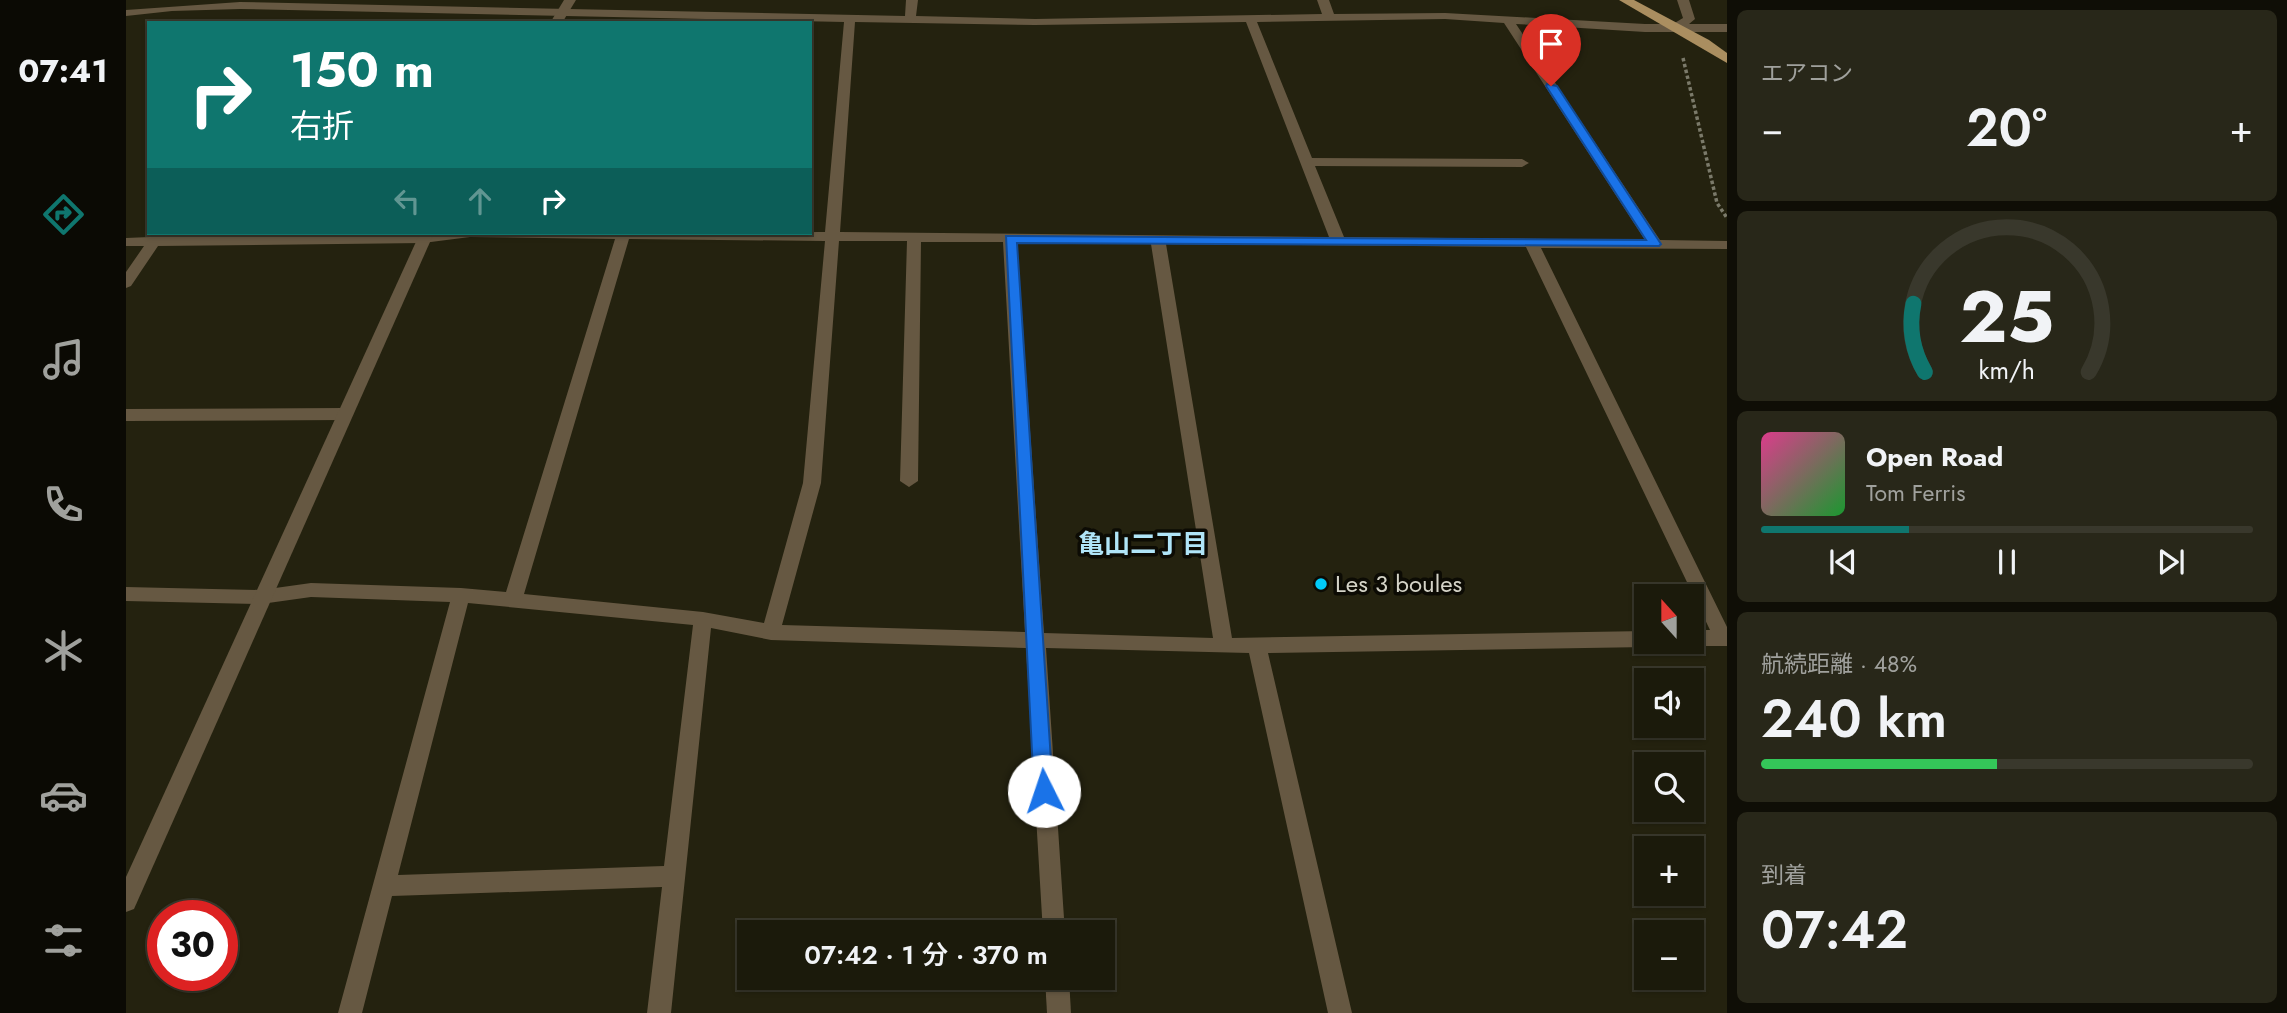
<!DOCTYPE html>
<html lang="ja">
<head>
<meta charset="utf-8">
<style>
	body { margin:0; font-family:Jost,"Noto Sans JP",sans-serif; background:#282719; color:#f1f3f6; height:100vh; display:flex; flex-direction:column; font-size:26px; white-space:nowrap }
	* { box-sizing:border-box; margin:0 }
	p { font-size:23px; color:#a0a19d }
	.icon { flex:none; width:38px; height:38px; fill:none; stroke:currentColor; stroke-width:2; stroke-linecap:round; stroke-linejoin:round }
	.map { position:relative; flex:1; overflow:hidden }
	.details { display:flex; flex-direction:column; gap:10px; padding:10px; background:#0f0e06; width:560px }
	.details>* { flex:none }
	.banner { position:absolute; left:21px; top:21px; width:665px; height:214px; border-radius:0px; box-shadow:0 2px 5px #0004,0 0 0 2px #39382c; background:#0f766e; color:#fff; overflow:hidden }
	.needle { width:46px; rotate:339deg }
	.buttons { position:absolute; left:1508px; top:584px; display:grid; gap:14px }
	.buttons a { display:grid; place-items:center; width:70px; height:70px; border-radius:0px; background:#1b1a0b; box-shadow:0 2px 5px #0004,0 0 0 2px #39382c; font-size:35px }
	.speed { position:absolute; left:21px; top:900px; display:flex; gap:14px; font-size:35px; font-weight:700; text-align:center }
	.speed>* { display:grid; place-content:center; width:91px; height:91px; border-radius:50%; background:#1b1a0b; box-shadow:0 2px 5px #0004,0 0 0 2px #39382c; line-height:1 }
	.speed .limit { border:10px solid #d22; background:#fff; color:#111 }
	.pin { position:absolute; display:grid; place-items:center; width:60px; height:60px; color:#fff; margin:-72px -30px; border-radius:50% 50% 50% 0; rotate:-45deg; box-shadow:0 0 7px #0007 }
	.pin .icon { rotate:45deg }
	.me { position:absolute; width:77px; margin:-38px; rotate:356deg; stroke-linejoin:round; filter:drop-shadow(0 0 5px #0008) }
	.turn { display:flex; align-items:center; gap:24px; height:147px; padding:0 28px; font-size:32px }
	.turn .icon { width:91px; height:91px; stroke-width:2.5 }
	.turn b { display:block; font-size:49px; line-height:60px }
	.lanes { display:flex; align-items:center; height:66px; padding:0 28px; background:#0003; justify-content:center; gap:35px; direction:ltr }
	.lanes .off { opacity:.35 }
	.big { font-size:52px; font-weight:600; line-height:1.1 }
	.details .tile { flex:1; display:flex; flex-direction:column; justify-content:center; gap:10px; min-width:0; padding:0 24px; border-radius:10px; background:#282719 }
	.details .dial { align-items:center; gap:0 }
	.dial svg { height:182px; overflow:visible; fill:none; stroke:#39382c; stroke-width:7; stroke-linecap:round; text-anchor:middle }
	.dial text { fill:#f1f3f6; stroke:none }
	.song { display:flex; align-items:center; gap:21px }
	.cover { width:84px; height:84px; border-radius:10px; background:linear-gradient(135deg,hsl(330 70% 55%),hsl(130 70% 35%)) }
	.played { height:7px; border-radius:4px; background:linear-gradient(90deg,#0f766e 30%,#39382c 30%) }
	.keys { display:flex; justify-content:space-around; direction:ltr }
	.heat { display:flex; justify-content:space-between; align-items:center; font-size:38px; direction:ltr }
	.charge { height:10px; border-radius:5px; background:linear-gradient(90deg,#34c759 48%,#39382c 0) }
	.trip { position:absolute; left:611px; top:920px; width:378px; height:70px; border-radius:0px; background:#1b1a0b; box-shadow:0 2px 5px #0004,0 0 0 2px #39382c; font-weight:600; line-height:70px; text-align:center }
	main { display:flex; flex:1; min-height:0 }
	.menu { display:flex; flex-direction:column; width:126px; justify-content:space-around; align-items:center; background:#0b0a04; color:#a0a19d }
	.menu .icon { width:49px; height:49px }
	.menu .on { color:#0f766e }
	.menu b { font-size:32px; color:#f1f3f6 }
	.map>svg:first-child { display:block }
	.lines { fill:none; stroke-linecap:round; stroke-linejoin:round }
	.path { stroke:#7b7a6a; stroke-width:3.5; stroke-dasharray:3.5 2.5; stroke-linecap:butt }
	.minor { fill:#665842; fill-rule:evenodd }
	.tertiary { fill:#665842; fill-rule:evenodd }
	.primary { fill:#aa8e60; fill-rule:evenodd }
	.route { fill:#1a73e8; stroke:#114b97; stroke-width:2 }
	.poi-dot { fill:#01cbf9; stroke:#0c0b04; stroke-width:2.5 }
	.labels { text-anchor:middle; stroke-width:7; stroke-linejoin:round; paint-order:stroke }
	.poi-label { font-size:24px; fill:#d4d3c7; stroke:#0c0b04; text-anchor:start }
	.neighbourhood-label { font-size:26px; font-weight:bold; fill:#b0e5f8; stroke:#0c0b04 }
</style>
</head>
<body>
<main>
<nav class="menu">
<b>07:41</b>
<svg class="icon on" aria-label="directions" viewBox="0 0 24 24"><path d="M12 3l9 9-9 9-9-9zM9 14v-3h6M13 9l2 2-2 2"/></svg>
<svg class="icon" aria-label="music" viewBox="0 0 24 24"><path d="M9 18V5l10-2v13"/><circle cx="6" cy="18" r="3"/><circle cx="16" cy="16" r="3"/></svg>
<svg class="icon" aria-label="phone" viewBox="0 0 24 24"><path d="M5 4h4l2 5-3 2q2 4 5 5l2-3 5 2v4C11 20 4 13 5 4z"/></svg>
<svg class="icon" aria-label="climate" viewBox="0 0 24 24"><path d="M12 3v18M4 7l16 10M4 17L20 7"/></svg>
<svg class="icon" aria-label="car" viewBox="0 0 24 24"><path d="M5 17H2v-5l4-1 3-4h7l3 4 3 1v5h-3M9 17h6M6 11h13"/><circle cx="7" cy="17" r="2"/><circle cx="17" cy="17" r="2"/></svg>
<svg class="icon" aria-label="filters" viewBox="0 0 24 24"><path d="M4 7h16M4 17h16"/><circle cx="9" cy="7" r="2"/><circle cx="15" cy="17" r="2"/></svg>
</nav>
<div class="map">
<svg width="1601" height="1013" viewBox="0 0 1601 1013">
	<rect width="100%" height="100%" fill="#24220f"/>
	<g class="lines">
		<!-- path -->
		<path class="path" d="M1557,58l34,145 10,15"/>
		<!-- minor -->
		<g class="minor">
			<path d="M780,0h12l-2,16 119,3 287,-5 -5,-14h12l5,14 111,-1 200,11h28l10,-6 -6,-18h12l6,19 -6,5h38v8h-82l-129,-8 144,216 67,1v8l-186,-1 186,379v19h-35l-7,-4h7v-12h18l-184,-383 -360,-3 66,394 415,-7v11h8l-8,5 -379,6 84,360h-24l-79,-360 -203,-5 19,285h-22l-17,-285 -255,-8 -60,-12 -40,385h-24l15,-126 -270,9 -30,117h-24l112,-411 -139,-5 -50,7 -135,-3v-14l135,3 50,-7 150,5 45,4 109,-353 -145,-2 -47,6 -265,3 -27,40 -5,2v-16l18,-26h-18v-8l24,-1 4,-4h9l1,4 275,-4 386,-1 19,-210 -604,-13 -68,2 -46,5v-6l114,-8 665,14zM1319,19l59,4 141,217 -301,-3 -29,-71 207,1 7,-4 -7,-4 -210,-1 -55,-136zM729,22l180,3 211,-3 83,215 -489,-5zM503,239l196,2 -22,242 -39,140 -61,-11 -179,-18zM713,241h68l-7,240 9,6 9,-6 3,-239h82l22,390 -243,-7 39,-142zM891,242l134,2 62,394 -169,-5zM342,603l225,22 -29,241 -266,9z"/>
			<path d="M218,408l8,6 -8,6 -218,1v-12z"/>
			<path d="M919,978h24l2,35h-24z"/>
		</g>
		<!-- tertiary -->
		<g class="tertiary">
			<path d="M438,0h12l-14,23h-12z"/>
			<path d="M294,233h14l-300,676 -8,3v-35z"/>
		</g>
		<!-- primary -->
		<path class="primary" d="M1493,0h15l75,40 18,13v10z"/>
	</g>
	<!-- route -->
	<path class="route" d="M1421,84l10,2 104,158 -2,2 -642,-3 36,548 -3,6h-13l-3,-6 -28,-555 640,4 -100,-154z"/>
	<!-- markers -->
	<circle class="poi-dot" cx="1195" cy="584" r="7"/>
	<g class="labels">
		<!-- poi labels -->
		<g class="poi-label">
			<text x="1209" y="592">Les 3 boules</text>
		</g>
		<!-- neighbourhood labels -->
		<g class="neighbourhood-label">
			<text x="1017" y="553">亀山二丁目</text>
		</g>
	</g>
</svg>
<div class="buttons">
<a><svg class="needle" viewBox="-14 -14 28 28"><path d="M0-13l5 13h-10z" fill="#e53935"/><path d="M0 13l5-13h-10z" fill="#a0a19d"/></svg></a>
<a><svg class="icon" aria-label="sound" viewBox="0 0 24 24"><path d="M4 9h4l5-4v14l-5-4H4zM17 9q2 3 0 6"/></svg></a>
<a><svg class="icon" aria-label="search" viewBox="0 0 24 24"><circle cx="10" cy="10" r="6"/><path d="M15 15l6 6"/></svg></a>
<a>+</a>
<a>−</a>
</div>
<div class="speed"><div class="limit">30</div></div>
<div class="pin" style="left:1425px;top:86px;background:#d93025"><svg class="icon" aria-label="arrive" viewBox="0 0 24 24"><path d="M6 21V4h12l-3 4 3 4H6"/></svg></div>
<svg class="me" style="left:918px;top:791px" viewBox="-20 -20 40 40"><circle r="19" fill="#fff"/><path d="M0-13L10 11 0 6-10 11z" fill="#1a73e8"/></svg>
<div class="trip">07:42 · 1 分 · 370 m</div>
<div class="banner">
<div class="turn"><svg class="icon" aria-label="right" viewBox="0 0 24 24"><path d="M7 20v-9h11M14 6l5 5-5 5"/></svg><div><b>150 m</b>右折</div></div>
<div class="lanes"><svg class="icon off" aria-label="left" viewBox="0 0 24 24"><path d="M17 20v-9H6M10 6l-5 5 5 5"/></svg><svg class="icon off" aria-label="ahead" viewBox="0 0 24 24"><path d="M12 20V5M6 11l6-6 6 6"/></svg><svg class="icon" aria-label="right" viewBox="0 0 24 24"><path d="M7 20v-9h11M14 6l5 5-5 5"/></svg></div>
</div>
</div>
<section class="details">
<div class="tile"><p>エアコン</p>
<div class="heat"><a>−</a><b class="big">20°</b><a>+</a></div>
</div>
<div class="tile dial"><svg viewBox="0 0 100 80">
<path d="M14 69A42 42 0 1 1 86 69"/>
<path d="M14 69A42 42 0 0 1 9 39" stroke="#0f766e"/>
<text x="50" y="56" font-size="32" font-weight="700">25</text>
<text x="50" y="72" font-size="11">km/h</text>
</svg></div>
<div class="tile">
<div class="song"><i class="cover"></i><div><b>Open Road</b><p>Tom Ferris</p></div></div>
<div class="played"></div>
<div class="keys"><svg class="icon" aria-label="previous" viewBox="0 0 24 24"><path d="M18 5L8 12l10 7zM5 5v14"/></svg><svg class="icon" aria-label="pause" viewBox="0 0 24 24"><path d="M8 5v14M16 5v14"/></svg><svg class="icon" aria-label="next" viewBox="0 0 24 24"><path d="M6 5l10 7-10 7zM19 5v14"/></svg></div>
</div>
<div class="tile"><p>航続距離 · 48%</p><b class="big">240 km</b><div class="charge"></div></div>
<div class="tile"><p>到着</p><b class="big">07:42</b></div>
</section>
</main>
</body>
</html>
